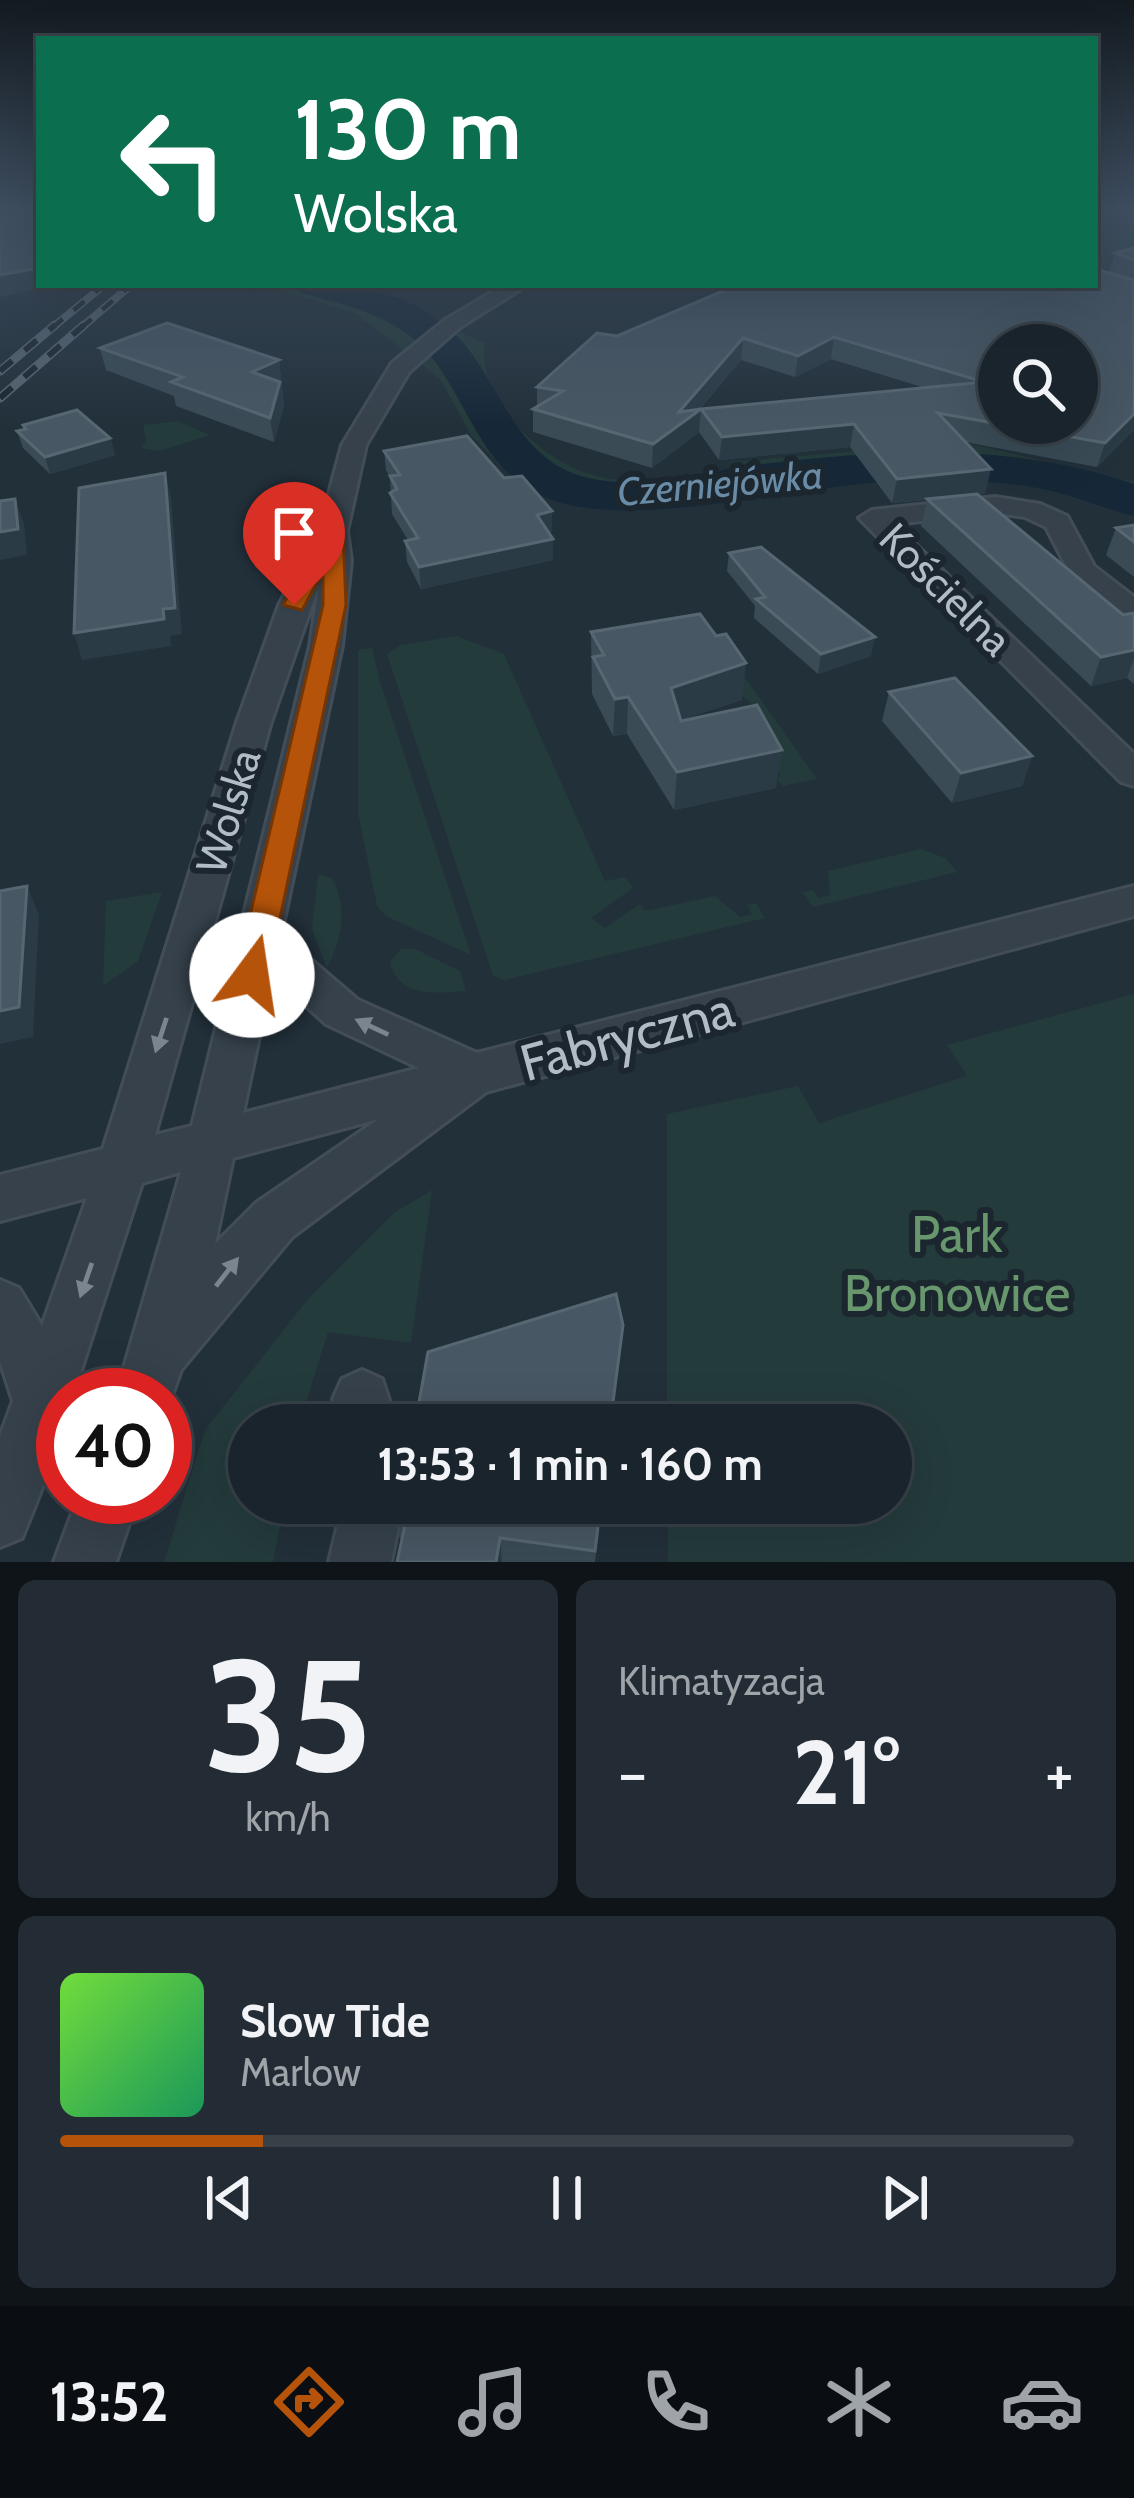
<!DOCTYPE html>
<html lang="pl">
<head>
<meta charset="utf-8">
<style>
	body { margin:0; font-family:Cabin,sans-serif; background:#232c34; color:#f1f3f6; height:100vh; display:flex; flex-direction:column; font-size:45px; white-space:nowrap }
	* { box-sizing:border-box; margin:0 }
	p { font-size:39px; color:#9fa4a9 }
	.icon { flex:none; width:66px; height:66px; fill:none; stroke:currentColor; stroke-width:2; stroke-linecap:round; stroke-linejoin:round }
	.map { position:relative; height:1562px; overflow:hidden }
	.side { display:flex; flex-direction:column; gap:18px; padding:18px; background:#0e1418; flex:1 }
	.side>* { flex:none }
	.top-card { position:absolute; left:36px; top:36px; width:1062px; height:252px; border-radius:0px; box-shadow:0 12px 48px #0002,0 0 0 3px #384148; background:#0b6e4f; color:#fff; overflow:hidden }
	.tools { position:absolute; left:978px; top:324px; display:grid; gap:24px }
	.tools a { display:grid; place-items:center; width:120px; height:120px; border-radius:50%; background:#1a242c; box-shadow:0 12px 48px #0002,0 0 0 3px #384148; font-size:60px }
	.speed { position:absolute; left:36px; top:1368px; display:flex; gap:24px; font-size:60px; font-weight:700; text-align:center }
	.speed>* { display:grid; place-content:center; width:156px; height:156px; border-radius:50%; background:#1a242c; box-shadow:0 12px 48px #0002,0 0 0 3px #384148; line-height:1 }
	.speed .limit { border:18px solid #d22; background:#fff; color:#111 }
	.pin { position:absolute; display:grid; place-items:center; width:102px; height:102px; color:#fff; margin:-123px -51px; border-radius:50% 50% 50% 0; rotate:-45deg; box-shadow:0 0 12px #0007 }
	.pin .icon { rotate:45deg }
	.me { position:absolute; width:132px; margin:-66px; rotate:14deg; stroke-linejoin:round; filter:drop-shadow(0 0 9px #0008) }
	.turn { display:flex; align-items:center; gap:42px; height:252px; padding:0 60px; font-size:54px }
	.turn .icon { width:156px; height:156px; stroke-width:2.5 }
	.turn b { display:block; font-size:84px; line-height:102px }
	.big { font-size:90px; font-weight:700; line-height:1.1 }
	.side .card { flex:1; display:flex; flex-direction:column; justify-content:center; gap:18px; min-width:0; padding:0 42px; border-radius:18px; background:#232c34 }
	.side .dial { align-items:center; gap:0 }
	.dial b { font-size:156px; line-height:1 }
	.song { display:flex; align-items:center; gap:36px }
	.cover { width:144px; height:144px; border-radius:18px; background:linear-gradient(135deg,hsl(100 70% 55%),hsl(150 70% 35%)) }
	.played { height:12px; border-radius:6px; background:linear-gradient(90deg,#b45309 20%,#384148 20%) }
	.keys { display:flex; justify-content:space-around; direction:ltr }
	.heat { display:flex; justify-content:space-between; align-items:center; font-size:66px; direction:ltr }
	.side .tiles { flex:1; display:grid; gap:18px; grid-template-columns:1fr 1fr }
	.card:last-child { grid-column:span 2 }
	.trip { position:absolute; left:228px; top:1404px; width:684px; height:120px; border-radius:60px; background:#1a242c; box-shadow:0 12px 48px #0002,0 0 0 3px #384148; font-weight:700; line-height:120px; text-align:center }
	.dock { display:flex; height:192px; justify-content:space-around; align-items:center; background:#0a0e12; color:#9fa4a9 }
	.dock .icon { width:84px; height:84px }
	.dock .on { color:#b45309 }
	.dock b { font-size:54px; color:#f1f3f6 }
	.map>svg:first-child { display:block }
	.green { fill:#243b3b }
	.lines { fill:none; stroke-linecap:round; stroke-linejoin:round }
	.river { fill:#162838; fill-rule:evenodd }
	.minor-casing { stroke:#424d57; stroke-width:6 }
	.minor { fill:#36414b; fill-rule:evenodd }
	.rail-far1-casing { stroke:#586672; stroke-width:8 }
	.rail-casing { stroke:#586672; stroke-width:9 }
	.rail-far1 { stroke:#1b262f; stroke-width:4.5; stroke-dasharray:14; stroke-linecap:butt }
	.rail { stroke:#1b262f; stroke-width:6; stroke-dasharray:16; stroke-linecap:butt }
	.wall { fill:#3a4b56 }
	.shaded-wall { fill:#2b3b46 }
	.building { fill:#475763; stroke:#576772; stroke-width:3; fill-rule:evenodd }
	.oneway { fill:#7a858f }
	.route { fill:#b45309; stroke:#753606; stroke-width:3 }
	.labels { text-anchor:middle; stroke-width:12; stroke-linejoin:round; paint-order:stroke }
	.far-water-label { font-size:39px; font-style:italic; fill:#6a8ba5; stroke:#1b262f }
	.street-label { font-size:42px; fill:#b1bcc7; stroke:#1b262f }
	.near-street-label { font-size:51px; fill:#b1bcc7; stroke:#1b262f }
	.near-park-label { font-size:51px; fill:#68976d; stroke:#1b262f }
</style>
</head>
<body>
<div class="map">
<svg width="1134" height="1562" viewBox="0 0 1134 1562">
	<rect width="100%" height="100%" fill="#22303a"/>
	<!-- green -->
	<g class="green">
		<path d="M1095,208h39v56l-21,6 -18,-6z"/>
		<path d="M262,285h88l135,58c-5,30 13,63 33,84 67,69 128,58 216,42l-3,-7 232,-20 171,40v34l-58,-22 -85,-16h-104l-263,31 -45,-4 -64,-25 -44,-45 -31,-56 -83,-65z"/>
		<path d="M178,421l32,14 -50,16 -19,-3 5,-7 -3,-16z"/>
		<path d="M457,636l47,18 101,227 21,-4 7,11 -42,30 14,10 35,-24 5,7 70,-15 25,21 12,-3 -5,-9 9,-2 9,15 -261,62 -11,-4 -106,-322 14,-9z"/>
		<path d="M372,648l8,34 91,273 -85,-39 -9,-10 -19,-93v-163z"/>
		<path d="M737,666l80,113 -35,7 -6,-8 5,-2 -41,-60 16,-9 -14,-11z"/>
		<path d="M921,849l24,9 12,14 -144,35 -10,-15 9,-2 7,8 11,-3 -2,-24z"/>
		<path d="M318,874l14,4c16,30 10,61 -5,90l-15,-39z"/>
		<path d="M162,892l-24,69 -35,25 3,-85z"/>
		<path d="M401,949h14l45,22 6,20c-29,2 -67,8 -76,-29z"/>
		<path d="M1134,994v568h-466v-59h223v-78h-224v-311l131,-28 21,37 148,-47 -20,-31z"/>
		<path d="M432,1190l-21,153 -83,-11 -29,93h-50v78h36l-12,59h-109l41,-132 103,-131 87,-87z"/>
	</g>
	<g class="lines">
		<!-- river -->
		<path class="river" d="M296,285c58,0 118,6 161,51 43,45 57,120 124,140 54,16 119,-4 173,-11 129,-15 255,-24 380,19v32c-33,-8 -63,-22 -96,-28 -51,-9 -103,-9 -155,-6 -92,6 -242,45 -325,20 -75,-23 -85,-93 -128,-147 -29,-37 -85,-51 -129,-62z"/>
		<!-- minor casing -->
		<g class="minor-casing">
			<g id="minor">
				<path d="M504,285h23l-68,43 -50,44 -43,73 -19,86 4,30 -9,85 -61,288 77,66 119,53 657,-167v30l-648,176 -194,145 -111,133 -16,45v-20h-49l65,-223 -39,11 -69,212h-10c0,48 -23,98 -41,143l-22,9v-111l13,-35 -13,-40v-81l19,8 23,38 45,-128 -87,23v-46l103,-26 134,-427 42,-117 40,-74 23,-86 50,-82 53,-43zM319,585l-9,61 -118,480 -37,9 116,-413zM272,975l54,49 93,44 -176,45zM379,1119l-123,84 -41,41 18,-86z"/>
				<path d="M995,497l45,7 27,12 27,50 40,31v23l-62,-43 -26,-50 -21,-10 -30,-4 -101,11 240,230v32l-13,-4 -262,-264 13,-8z"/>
				<path d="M362,1370l20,9 15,46h-58l-6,-26 9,-20z"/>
				<path d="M78,1497h60l-22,65h-62z"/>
				<path d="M343,1503h60l-12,59h-62z"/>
			</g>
		</g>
		<!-- minor -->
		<use href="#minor" class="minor"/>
		<!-- rail-far1 casing -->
		<g class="rail-far1-casing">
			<g id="rail-far1">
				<path d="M52,328l52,-43"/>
				<path d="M81,328l50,-43"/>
			</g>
		</g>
		<!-- rail casing -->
		<g class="rail-casing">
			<g id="rail">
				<path d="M0,371l55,-46"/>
				<path d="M0,398l84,-73"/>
			</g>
		</g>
		<!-- rail-far1 -->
		<use href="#rail-far1" class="rail-far1"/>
		<!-- rail -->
		<use href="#rail" class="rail"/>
	</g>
	<!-- wall -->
	<g class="wall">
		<path d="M1134,248v182l-37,37 -132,-25 20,52h-7l145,121 11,-2v71l-7,-6 -36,8 -170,-160 6,-26 -35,3 -42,-56 -131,13 -20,-28 2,-23 224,-21 -94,-29 -36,18 -54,-17 -42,50 2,-1 -2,23 -47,36 -119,-36v-23l4,-2v-20l80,-51 482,-66 10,3 6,-20z"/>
		<path d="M100,348l179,12 5,45 -10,37 -98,-36 -2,-10 -68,-26z"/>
		<path d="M23,425l87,13 5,17 -65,19 -27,-26 -6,-17 7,-2z"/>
		<path d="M384,451l168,80 -4,2 5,27 -132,29 -14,-27 -2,-21 3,-1 -16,-26 -2,-37 -4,-7z"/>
		<path d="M1134,525v52l-28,-22 10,-27z"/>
		<path d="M729,553l142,103 -53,18 -64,-56 1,-12 -28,-35z"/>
		<path d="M591,632l151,68 -62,20 96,68 -102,22 -47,-76 -14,2 -21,-42z"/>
		<path d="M889,692l143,64 -10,30 -70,17 -70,-82z"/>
		<path d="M400,1503h202l-7,59h-198l4,-20 -5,-18z"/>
	</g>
	<!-- shaded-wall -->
	<g class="shaded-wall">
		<path d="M39,268v17h17l-56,12v-22z"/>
		<path d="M834,337l-3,22 -36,18 3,-21z"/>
		<path d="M743,338l-2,22 -46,54 6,-5 -2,23 -47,36 1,-24 26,-32z"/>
		<path d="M279,360l5,45 -10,37 -4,-24 -18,-46z"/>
		<path d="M1134,414v16l-37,37 8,-24z"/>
		<path d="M854,424l-4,23 -131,13 3,-23z"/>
		<path d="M110,438l5,17 -65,19 -5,-17z"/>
		<path d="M991,469l-6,25 -93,9 5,-24z"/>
		<path d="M165,473l6,25 11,136 -12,2 1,10 -89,14 -8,-27z"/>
		<path d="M15,499l9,25 3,31 -27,5v-28z"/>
		<path d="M552,511v20l-15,5v-21z"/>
		<path d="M553,539v21l-132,29 -2,-22z"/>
		<path d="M875,637l-4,19 -53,18 3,-20z"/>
		<path d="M1134,650v9l-7,19 -36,8 10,-29z"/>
		<path d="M746,663l-4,37 -74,24 3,-36z"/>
		<path d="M628,697l-1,37 -14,2 2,-37z"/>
		<path d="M782,750l-6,38 -102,22 3,-38z"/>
		<path d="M1032,756l-10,30 -70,17 9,-30z"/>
		<path d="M27,886l12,29 -6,122 -33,7v-33z"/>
		<path d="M623,1325l-11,100h-2z"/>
		<path d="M500,1538l2,24h-6z"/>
	</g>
	<!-- building -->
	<g class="building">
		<path d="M0,208h14l25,7v53l-39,7z"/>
		<path d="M1134,248v12l-19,-7z"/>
		<path d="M1095,257l4,13 35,10v134l-29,29 -167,-30 53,56 -94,10 -43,-55 -132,13 -21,-28 283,-27 -150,-45 -36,19 -55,-18 -64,74 22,-3 -48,35 -120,-35 30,-18 -26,-4 60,-54 20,3 120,-51h358zM999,345h78v78h-78z"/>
		<path d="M167,323l112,37 -27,12 28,10 -10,36 -99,-36 12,-5 -83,-29z"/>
		<path d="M77,410l33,28 -65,19 -28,-26 9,-2 -3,-4z"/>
		<path d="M467,436l37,42 18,-2 30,35 -15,4 16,24 -134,28 -14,-26 13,-3 -28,-45 7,-4 -7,-13 10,-1 -16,-24z"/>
		<path d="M165,473l10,135 -12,1 1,10 -90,14 5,-145z"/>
		<path d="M977,494l146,121 11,-2v37l-33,7 -174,-158z"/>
		<path d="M15,499l3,30 -18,3v-31z"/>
		<path d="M1134,525v17l-18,-14z"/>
		<path d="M761,547l114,90 -54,17 -65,-55 9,-2 -36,-44z"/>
		<path d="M700,614l16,22 10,-2 20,29 -75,25 10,33 76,-16 25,45 -105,22 -49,-75 -13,2 -22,-42 11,-2 -13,-23z"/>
		<path d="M955,678l77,78 -71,17 -72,-81z"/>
		<path d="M27,886l-8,121 -19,4v-120z"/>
		<path d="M616,1294l7,31 -13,100h-195l13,-73z"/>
		<path d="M400,1503h201l-6,48 -95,-13 -4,24h-99l8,-37 -9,-1z"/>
	</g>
	<!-- one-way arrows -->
	<defs><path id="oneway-solid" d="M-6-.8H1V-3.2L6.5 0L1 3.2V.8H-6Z" transform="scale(3)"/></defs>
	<g class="oneway">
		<use href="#oneway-solid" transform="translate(372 1027) rotate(-155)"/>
		<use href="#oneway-solid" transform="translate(161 1035) rotate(108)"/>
		<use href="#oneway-solid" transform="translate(227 1272) rotate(-52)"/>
		<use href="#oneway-solid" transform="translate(86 1280) rotate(109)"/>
	</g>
	<!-- sky -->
	<linearGradient id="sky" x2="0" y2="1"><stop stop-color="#131a20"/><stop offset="0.49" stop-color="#3e4e60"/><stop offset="1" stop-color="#3e4e60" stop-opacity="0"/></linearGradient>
	<rect width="1134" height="426" fill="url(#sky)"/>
	<!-- route -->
	<path class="route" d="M333,525l10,7 3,73 -78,370 -16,12 -16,-12 87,-370v-33l-21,38 -19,-5 39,-73z"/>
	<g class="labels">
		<!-- far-water labels -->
		<g class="far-water-label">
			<text transform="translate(720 483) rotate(-5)" y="14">Czerniejówka</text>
		</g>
		<!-- street labels -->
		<g class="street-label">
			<text transform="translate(946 589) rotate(45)" y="15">Kościelna</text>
			<text transform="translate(228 811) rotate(-73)" y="15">Wolska</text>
		</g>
		<!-- near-street labels -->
		<g class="near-street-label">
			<text transform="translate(627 1036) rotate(-15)" y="18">Fabryczna</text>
		</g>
		<!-- near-park labels -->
		<g class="near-park-label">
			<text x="957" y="1252">Park<tspan x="957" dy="59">Bronowice</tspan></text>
		</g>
	</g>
</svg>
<div class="tools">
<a><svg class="icon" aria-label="search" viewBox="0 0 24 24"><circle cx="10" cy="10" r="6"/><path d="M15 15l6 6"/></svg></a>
</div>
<div class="speed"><div class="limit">40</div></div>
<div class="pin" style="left:294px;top:605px;background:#d93025"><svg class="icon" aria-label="arrive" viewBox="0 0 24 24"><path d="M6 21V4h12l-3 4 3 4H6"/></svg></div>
<svg class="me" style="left:252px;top:975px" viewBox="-20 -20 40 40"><circle r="19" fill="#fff"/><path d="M0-13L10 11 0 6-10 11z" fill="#b45309"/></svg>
<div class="trip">13:53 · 1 min · 160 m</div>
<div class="top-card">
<div class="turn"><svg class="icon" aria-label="left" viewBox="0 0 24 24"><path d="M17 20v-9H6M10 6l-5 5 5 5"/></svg><div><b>130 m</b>Wolska</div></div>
</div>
</div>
<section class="side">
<div class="tiles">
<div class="card dial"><b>35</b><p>km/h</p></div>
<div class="card"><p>Klimatyzacja</p>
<div class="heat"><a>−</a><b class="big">21°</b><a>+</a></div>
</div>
<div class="card">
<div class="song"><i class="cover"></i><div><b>Slow Tide</b><p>Marlow</p></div></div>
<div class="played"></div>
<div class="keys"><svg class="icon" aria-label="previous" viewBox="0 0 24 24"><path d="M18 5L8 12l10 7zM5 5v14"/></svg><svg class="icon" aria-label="pause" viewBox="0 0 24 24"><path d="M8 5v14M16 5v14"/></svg><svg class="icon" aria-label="next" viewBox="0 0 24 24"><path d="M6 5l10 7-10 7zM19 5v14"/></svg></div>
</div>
</div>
</section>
<nav class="dock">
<b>13:52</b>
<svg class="icon on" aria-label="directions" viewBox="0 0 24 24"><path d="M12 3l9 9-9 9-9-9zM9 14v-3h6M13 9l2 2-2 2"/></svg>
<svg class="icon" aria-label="music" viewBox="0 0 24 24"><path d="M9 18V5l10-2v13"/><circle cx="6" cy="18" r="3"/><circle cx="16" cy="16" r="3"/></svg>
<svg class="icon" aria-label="phone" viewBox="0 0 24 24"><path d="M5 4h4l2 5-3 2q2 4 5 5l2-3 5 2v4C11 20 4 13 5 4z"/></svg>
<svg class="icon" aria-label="climate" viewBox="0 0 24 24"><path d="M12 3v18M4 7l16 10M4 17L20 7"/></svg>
<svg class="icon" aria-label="car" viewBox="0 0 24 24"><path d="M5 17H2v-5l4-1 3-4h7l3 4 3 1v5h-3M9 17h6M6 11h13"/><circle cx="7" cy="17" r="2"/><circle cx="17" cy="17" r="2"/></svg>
</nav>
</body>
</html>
